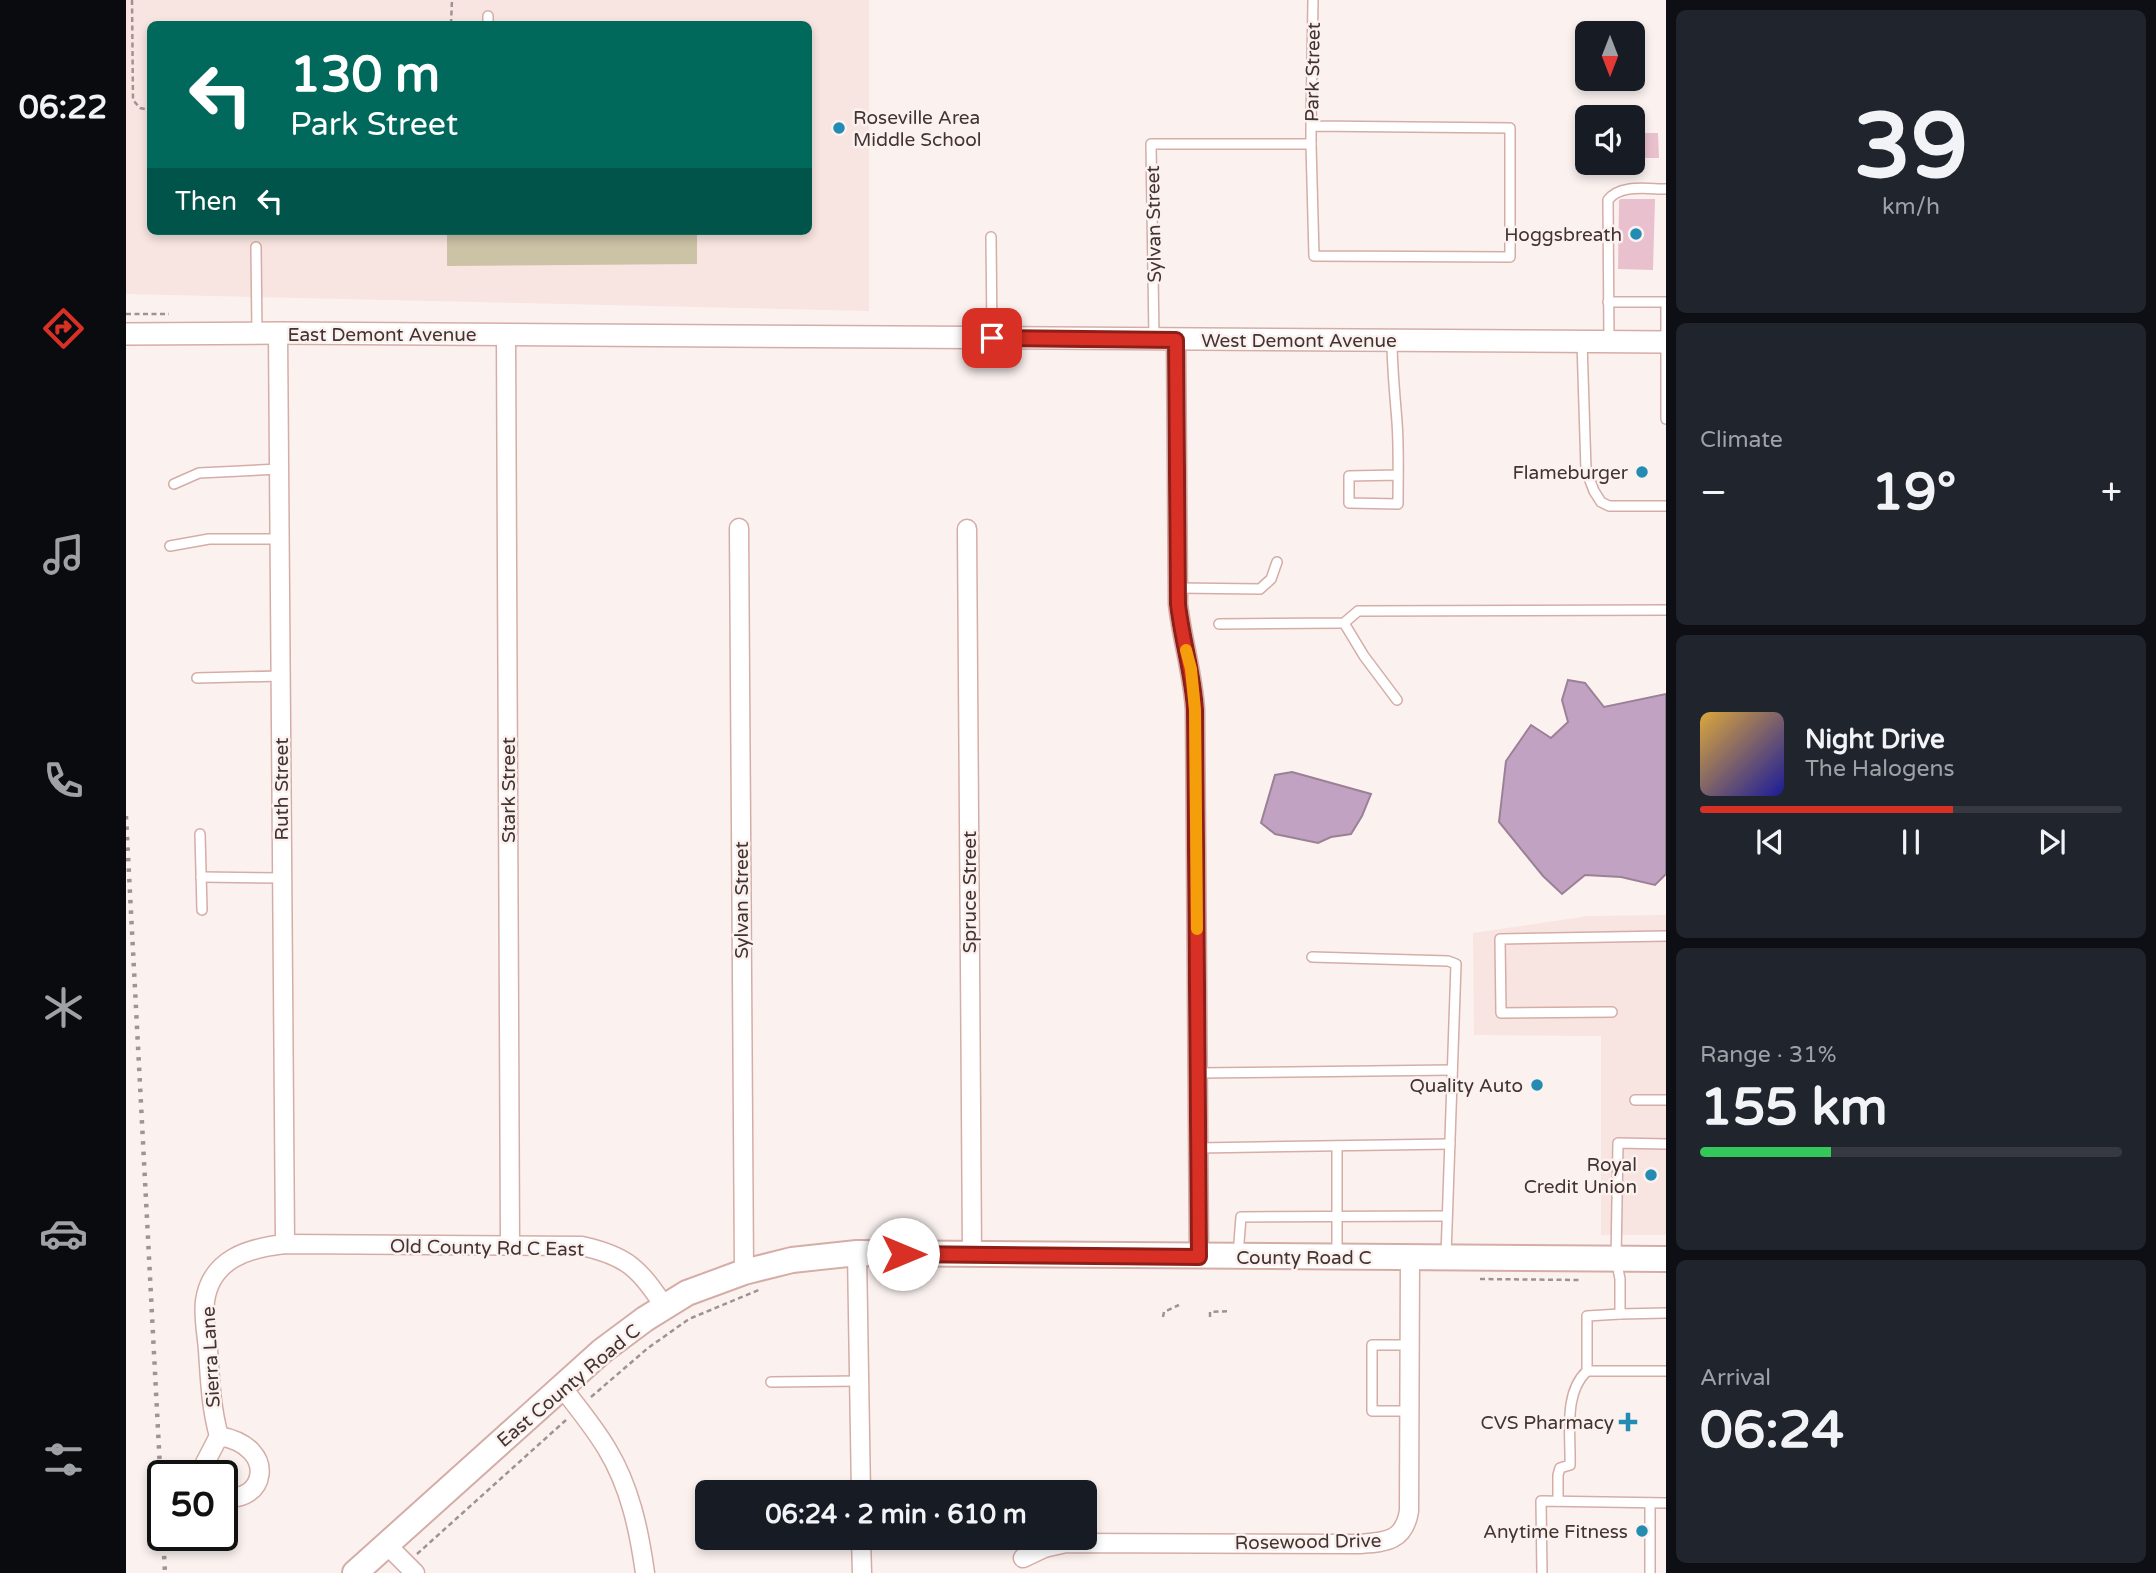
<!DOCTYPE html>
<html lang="en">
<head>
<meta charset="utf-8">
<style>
	body { margin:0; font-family:"Varela Round",sans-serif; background:#20242c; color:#f1f3f6; height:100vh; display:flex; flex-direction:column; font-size:26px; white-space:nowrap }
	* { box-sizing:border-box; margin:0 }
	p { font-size:23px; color:#9ea1a6 }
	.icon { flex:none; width:38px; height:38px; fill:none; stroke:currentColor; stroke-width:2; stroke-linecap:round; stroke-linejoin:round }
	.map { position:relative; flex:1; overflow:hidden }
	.sheet { display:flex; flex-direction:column; gap:10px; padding:10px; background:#0d0f14; width:490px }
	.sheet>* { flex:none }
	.guide { position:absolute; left:21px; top:21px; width:665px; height:214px; border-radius:10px; box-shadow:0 4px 10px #0003; background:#00695c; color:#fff; overflow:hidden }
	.needle { width:46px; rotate:180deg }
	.buttons { position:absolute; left:1449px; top:21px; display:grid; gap:14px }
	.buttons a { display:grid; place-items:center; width:70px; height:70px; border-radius:10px; background:#171b24; box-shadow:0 4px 10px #0003; font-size:35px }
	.speed { position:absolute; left:21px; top:1460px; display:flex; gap:14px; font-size:35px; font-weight:700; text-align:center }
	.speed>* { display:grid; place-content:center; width:91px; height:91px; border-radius:50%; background:#171b24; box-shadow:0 4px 10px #0003; line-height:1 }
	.speed .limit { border:4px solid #111; border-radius:10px; background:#fff; color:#111 }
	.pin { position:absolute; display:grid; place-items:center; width:60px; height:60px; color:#fff; margin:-30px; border-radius:14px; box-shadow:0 4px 10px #0006 }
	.me { position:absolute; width:77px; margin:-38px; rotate:90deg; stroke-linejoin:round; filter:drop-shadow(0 0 5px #0008) }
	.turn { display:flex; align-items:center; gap:24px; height:147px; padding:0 28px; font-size:32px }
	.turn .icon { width:91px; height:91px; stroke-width:2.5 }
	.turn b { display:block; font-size:49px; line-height:60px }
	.then { display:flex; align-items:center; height:66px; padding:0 28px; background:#0003; gap:14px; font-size:26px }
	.big { font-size:52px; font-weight:700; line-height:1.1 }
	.sheet .card { flex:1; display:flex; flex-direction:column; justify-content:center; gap:10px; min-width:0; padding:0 24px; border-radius:10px; background:#20242c }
	.sheet .dial { align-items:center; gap:0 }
	.dial b { font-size:91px; line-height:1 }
	.song { display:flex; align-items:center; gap:21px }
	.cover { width:84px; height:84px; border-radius:10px; background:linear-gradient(135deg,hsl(40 70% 55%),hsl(240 70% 35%)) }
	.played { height:7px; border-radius:4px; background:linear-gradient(90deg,#d93025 60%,#363941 60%) }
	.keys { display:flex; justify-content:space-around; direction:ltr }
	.heat { display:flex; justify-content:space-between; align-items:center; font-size:38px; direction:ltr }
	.charge { height:10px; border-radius:5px; background:linear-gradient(90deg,#34c759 31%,#363941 0) }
	.trip { position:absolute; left:569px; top:1480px; width:402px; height:70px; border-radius:10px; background:#171b24; box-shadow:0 4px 10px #0003; font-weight:700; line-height:70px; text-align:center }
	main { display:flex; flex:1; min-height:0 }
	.menu { display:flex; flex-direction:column; width:126px; justify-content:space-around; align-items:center; background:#090b0e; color:#9ea1a6 }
	.menu .icon { width:49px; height:49px }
	.menu .on { color:#d93025 }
	.menu b { font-size:32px; color:#f1f3f6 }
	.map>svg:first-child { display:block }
	.built { fill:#f8e4e0; fill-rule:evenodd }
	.green { fill:#ccc2a6 }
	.water { fill:#c1a2c2; stroke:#9b8196; stroke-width:2 }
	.building { fill:#e9c1ce }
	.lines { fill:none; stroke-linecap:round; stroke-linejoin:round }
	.service-casing { stroke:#d5ada7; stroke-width:12 }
	.minor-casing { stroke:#d5ada7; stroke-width:21 }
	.tertiary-casing { stroke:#d5ada7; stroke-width:24 }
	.secondary-casing { stroke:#d5ada7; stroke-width:28 }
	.path { stroke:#9f9391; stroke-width:2.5; stroke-dasharray:5 3.5; stroke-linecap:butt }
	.service { stroke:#fff; stroke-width:9 }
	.minor { stroke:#fff; stroke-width:18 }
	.tertiary { stroke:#fff; stroke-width:21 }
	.secondary { stroke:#fff; stroke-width:24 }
	.rail { stroke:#a09391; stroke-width:4.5; stroke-dasharray:3.5 7; stroke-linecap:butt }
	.route-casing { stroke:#8d1f18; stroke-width:18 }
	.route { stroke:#d93025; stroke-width:12 }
	.slow { stroke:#f59e0b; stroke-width:12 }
	.poi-dot { fill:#248bb3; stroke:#fbf2f0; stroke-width:2.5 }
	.labels { text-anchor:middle; stroke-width:5; stroke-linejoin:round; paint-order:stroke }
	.street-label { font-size:19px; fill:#433331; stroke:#fbf2f0 }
	.poi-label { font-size:19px; fill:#433331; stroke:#fbf2f0; text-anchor:end }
</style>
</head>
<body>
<main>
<nav class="menu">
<b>06:22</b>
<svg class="icon on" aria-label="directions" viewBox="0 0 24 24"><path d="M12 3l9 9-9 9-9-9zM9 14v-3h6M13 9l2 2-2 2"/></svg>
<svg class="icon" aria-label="music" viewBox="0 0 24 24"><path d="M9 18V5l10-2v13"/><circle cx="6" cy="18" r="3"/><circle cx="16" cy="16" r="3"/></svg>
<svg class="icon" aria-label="phone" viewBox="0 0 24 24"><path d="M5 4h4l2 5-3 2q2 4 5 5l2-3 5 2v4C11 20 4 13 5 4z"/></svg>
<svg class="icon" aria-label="climate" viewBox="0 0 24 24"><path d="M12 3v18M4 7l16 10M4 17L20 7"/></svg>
<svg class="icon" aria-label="car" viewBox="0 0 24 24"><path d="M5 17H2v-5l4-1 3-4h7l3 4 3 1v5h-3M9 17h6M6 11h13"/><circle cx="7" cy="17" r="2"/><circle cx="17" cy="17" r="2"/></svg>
<svg class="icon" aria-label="filters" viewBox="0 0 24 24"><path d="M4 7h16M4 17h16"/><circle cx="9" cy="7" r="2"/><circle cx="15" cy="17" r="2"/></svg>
</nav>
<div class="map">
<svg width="1540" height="1573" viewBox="0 0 1540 1573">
	<rect width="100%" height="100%" fill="#fbf2f0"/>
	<!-- built -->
	<g class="built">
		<path d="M0,0h743v311l-743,-17zM24,24h658v207h-658z"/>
		<path d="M1540,915v320h-65v-199l-127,-1 -1,-102 115,-17z"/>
	</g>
	<!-- green -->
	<path class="green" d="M321,231h250v33l-250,2z"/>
	<!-- water -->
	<g class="water">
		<path d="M1442,680l17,3 19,24 62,-13v180l-11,11 -34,-8 -36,-2 -23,19 -19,-18 -44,-54 7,-61 25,-36 20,13 17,-16 -6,-22z"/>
		<path d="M1166,772l79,22 -9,22 -11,18 -20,3 -13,6 -43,-9 -14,-11 14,-48z"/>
	</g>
	<!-- building -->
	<g class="building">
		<path d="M1507,133h25l1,25h-26z"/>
		<path d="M1495,199h34l-2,71 -35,-1 1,-69z"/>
	</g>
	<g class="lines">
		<!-- service casing -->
		<g class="service-casing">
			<g id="service">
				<path d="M362,24v-8"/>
				<path d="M1185,126l199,2v129l-196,-1 -3,-112v-18l2,-126"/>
				<path d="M865,237l1,99"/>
				<path d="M130,247l1,86"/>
				<path d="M1482,302h58"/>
				<path d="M1540,308v111"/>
				<path d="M1028,337l-3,-193h160"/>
				<path d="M1266,341c0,27 3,54 5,81 2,27 1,55 1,82l-49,-1v-27l49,-1"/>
				<path d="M1456,342l4,128 8,21 7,11 8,4h57"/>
				<path d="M1483,342l-1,-142c12,-16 39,-11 58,-11"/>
				<path d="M48,484l25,-11 80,-4"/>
				<path d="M44,546l39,-7h70"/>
				<path d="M1052,588l82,1 11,-10 6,-17"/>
				<path d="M1218,623l20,33 33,44"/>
				<path d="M1093,624l125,-1 14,-12 308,-1"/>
				<path d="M71,678l83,-2"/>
				<path d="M74,834l2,76"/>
				<path d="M75,877l80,1"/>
				<path d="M1186,957l136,4 8,3 -10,292"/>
				<path d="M1486,1012l-111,1 -1,-74 166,-3"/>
				<path d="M1072,1073l254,-3"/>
				<path d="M1509,1100h31"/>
				<path d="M1540,1144l-48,-1 -2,116 4,20v35l46,-1"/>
				<path d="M1073,1148l251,-4"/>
				<path d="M1112,1255l3,-38 206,-1"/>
				<path d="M1211,1256v-110"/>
				<path d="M1494,1314l-33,2v55h79"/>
				<path d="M645,1382l88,-1"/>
				<path d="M1283,1411h-37v-66h38"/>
				<path d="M646,1489l89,-1"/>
				<path d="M1432,1501v-26l2,-7 10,-3c1,-30 -7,-72 17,-94"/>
				<path d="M1416,1573l-1,-72 125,2"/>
				<path d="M1524,1573v-70"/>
			</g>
		</g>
		<!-- minor casing -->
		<g class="minor-casing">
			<g id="minor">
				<path d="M152,333l7,911"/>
				<path d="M380,335l4,910"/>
				<path d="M1050,340l2,264c4,36 15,70 17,106l4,547"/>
				<path d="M613,528l5,744"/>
				<path d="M841,529l5,725"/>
				<path d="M731,1253l4,240"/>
				<path d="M436,1387c15,20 32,40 45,62 23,38 32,81 38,124"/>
				<path d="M93,1436c-8,-28 -9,-56 -11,-86 -1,-15 -5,-33 -3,-49 6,-42 43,-53 80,-57l297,2c46,10 57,23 83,61"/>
				<path d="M80,1475l-1,-12 14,-27c62,11 45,71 3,60"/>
				<path d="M735,1538l1,35"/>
				<path d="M260,1544l29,29"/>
				<path d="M897,1558l21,-10 22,-5 293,1c26,-2 45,-2 50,-33l1,-253"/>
			</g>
		</g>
		<!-- tertiary casing -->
		<g class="tertiary-casing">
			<path id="tertiary" d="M0,334l152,-1 1388,9"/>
		</g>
		<!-- secondary casing -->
		<g class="secondary-casing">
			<path id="secondary" d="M229,1573l247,-222 43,-32 42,-26 57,-21 48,-12 65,-7 809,6"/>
		</g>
		<!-- path -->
		<g class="path">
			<path d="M6,0l1,100 7,8 10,2"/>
			<path d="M325,24l1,-24"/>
			<path d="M0,314h43"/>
			<path d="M1354,1279l102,1"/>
			<path d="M1037,1317l1,-5 15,-7"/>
			<path d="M1084,1317v-5l20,-1"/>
			<path d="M465,1397l57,-49 41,-29 72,-30"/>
			<path d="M291,1554l149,-134"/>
		</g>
		<!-- service -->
		<use href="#service" class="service"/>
		<!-- minor -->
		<use href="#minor" class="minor"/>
		<!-- tertiary -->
		<use href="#tertiary" class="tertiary"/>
		<!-- secondary -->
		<use href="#secondary" class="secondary"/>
		<!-- rail -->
		<g class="rail">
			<path d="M0,816l37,710"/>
			<path d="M37,1535l2,38"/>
		</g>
	</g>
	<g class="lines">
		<!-- route casing -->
		<g class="route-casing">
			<path id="route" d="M777,1254l296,3 -4,-547c-2,-36 -13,-70 -17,-106l-2,-264 -184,-2"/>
		</g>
		<!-- route -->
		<use href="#route" class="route"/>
		<!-- slow -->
		<path class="slow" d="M1060,650l5,19 4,41 2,219"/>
	</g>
	<!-- markers -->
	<g class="poi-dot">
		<circle cx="713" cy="128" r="7"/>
		<circle cx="1510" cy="234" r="7"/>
		<circle cx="1516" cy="472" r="7"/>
		<circle cx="1411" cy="1085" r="7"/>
		<circle cx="1525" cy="1175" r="7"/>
		<path d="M1498.5 1411.5h7v7h7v7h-7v7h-7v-7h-7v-7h7z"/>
		<circle cx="1516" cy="1531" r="7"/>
	</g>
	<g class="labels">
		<!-- street labels -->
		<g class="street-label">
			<text transform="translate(1186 72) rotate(-89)" y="7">Park Street</text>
			<text transform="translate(1027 224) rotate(-91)" y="7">Sylvan Street</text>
			<text x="256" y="341">East Demont Avenue</text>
			<text x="1173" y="347">West Demont Avenue</text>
			<text transform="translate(155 789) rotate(-90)" y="7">Ruth Street</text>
			<text transform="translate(382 790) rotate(-90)" y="7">Stark Street</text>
			<text transform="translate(843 892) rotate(-90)" y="7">Spruce Street</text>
			<text transform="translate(615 900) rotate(-90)" y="7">Sylvan Street</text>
			<text transform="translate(361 1247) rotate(1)" y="7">Old County Rd C East</text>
			<text x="1178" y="1264">County Road C</text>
			<text transform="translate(84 1357) rotate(-93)" y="7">Sierra Lane</text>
			<text transform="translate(442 1385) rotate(-40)" y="7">East County Road C</text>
			<text transform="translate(1182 1541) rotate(-1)" y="7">Rosewood Drive</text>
		</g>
		<!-- poi labels -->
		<g class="poi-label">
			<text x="727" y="124" text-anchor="start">Roseville Area<tspan x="727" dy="22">Middle School</tspan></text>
			<text x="1496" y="241">Hoggsbreath</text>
			<text x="1502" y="479">Flameburger</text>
			<text x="1397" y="1092">Quality Auto</text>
			<text x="1511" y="1171">Royal<tspan x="1511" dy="22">Credit Union</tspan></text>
			<text x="1488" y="1429">CVS Pharmacy</text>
			<text x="1502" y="1538">Anytime Fitness</text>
		</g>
	</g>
</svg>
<div class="buttons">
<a><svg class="needle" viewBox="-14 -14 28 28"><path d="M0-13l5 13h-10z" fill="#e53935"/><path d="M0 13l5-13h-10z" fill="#9ea1a6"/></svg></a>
<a><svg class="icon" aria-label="sound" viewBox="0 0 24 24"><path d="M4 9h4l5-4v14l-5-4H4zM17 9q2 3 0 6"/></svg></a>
</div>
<div class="speed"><div class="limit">50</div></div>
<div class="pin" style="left:866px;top:338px;background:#d93025"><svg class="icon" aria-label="arrive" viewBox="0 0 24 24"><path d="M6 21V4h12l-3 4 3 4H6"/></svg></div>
<svg class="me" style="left:777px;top:1254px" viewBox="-20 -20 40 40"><circle r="19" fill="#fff"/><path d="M0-13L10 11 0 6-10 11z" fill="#d93025"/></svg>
<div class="trip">06:24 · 2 min · 610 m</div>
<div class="guide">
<div class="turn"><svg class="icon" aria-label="left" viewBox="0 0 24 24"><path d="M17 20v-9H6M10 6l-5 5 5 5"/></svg><div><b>130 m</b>Park Street</div></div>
<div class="then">Then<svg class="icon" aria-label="left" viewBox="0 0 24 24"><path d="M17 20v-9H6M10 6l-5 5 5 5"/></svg></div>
</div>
</div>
<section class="sheet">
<div class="card dial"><b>39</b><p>km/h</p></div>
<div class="card"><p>Climate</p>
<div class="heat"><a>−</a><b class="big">19°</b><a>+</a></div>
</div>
<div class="card">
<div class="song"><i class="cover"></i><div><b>Night Drive</b><p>The Halogens</p></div></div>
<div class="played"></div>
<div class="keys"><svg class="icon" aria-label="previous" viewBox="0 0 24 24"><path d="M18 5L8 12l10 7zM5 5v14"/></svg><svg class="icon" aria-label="pause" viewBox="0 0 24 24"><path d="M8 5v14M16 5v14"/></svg><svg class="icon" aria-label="next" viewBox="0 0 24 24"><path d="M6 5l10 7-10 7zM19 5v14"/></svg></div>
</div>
<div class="card"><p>Range · 31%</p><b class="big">155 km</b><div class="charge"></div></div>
<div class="card"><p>Arrival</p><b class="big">06:24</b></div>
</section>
</main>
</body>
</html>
